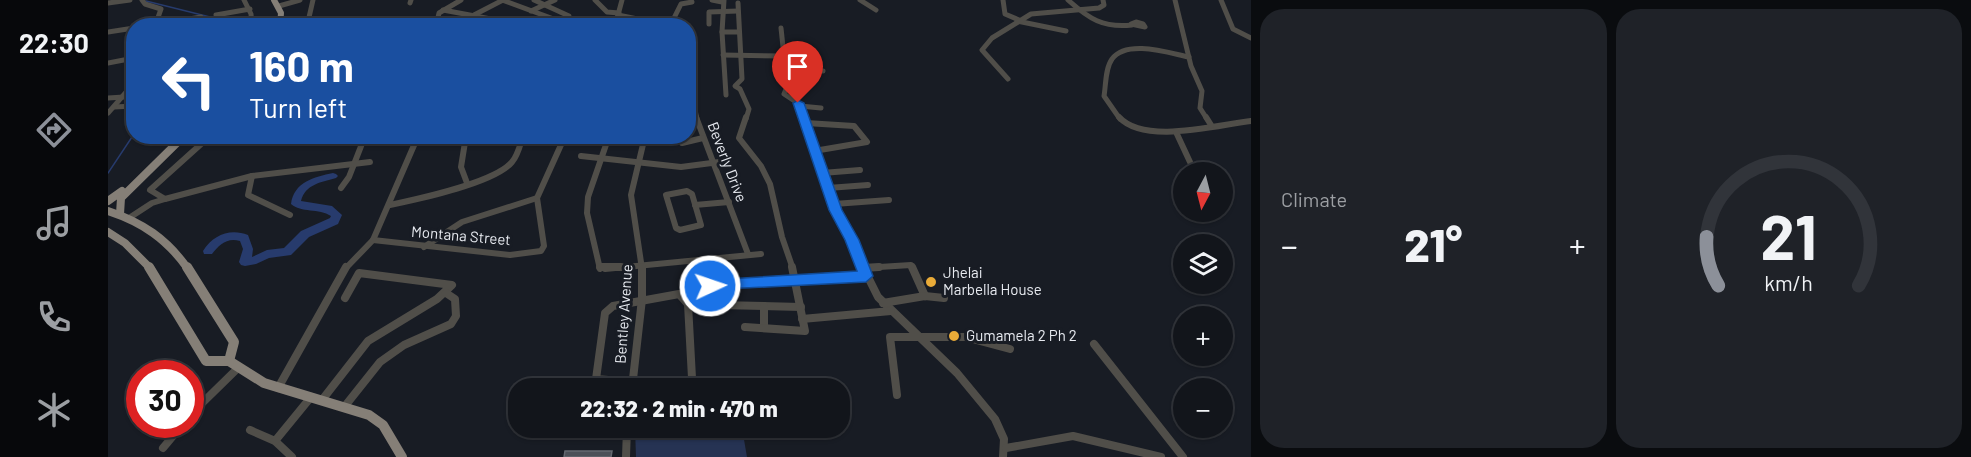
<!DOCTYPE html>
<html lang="en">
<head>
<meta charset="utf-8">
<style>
	body { margin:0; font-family:Barlow,sans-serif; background:#1f2228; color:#f1f3f6; height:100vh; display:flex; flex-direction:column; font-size:22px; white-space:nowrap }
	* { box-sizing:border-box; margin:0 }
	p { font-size:20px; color:#9c9fa3 }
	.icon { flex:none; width:33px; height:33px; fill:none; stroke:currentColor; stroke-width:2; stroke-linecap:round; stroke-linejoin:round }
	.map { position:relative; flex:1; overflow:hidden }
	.details { display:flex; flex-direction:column; gap:9px; padding:9px; background:#0a0c0f; width:720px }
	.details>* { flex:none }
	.top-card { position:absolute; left:18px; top:18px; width:570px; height:126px; border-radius:24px; box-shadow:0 2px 4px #0004,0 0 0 2px #31343a; background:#1a4fa0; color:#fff; overflow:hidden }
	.needle { width:39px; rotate:187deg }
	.tools { position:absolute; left:1065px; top:162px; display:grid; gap:12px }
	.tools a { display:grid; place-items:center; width:60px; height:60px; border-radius:50%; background:#12151b; box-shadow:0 2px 4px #0004,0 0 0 2px #31343a; font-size:30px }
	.speed { position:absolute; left:18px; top:360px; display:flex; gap:12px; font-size:30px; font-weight:700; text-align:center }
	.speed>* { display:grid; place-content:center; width:78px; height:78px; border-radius:50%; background:#12151b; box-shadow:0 2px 4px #0004,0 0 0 2px #31343a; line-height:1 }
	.speed .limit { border:9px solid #d22; background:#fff; color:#111 }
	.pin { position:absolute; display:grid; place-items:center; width:51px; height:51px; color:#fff; margin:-62px -26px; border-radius:50% 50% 50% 0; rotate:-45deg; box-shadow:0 0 6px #0007 }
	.pin .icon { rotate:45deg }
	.me { position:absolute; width:66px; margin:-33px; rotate:87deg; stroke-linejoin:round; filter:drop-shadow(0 0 4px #0008) }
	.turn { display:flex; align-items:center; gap:21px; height:126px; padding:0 24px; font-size:27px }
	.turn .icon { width:78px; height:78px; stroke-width:2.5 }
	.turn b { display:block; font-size:42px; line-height:51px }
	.big { font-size:45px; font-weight:800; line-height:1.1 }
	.details .card { flex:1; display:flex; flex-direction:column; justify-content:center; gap:9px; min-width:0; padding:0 21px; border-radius:24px; background:#1f2228 }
	.details .dial { align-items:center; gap:0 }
	.dial svg { height:156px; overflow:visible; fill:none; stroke:#31343a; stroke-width:7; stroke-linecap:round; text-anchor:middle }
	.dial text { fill:#f1f3f6; stroke:none }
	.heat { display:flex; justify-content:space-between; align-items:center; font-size:33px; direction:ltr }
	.details .tiles { flex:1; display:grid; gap:9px; grid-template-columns:repeat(2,1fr) }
	.trip { position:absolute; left:400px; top:378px; width:342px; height:60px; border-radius:24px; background:#12151b; box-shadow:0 2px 4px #0004,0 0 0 2px #31343a; font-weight:800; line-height:60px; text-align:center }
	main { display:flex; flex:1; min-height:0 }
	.menu { display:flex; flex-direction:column; width:108px; justify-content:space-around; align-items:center; background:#07080b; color:#9c9fa3 }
	.menu .icon { width:42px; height:42px }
	.menu .active { color:#8c9099 }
	.menu b { font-size:27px; color:#f1f3f6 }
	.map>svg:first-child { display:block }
	.green { fill:#263353 }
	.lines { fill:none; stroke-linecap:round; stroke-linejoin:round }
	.stream { stroke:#273b6d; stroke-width:1.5 }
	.river { fill:#273b6d; fill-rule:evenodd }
	.building { fill:#4c5058; stroke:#646870; stroke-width:1.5 }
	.minor-far2 { stroke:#504e49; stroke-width:5 }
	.minor-far1 { stroke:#504e49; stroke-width:6 }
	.minor { stroke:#504e49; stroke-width:8 }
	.major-far2 { stroke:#857f77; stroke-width:6 }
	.major-far1 { stroke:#857f77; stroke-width:8 }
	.major { stroke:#857f77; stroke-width:10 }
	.route { fill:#1a73e8; stroke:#114b97; stroke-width:1.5 }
	.poi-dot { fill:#e9ab38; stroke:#181c24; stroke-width:2 }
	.labels { text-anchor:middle; stroke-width:6; stroke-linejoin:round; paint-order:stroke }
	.street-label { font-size:15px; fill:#e7eaf0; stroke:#181c24 }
	.poi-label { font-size:15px; fill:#e7eaf0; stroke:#181c24; text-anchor:start }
</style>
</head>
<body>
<main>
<nav class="menu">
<b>22:30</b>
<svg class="icon active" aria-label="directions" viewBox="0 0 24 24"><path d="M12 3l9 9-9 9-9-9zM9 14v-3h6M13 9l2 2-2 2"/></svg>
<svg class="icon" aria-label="music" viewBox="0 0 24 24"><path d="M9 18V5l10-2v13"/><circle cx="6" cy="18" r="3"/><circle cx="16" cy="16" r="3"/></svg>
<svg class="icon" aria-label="phone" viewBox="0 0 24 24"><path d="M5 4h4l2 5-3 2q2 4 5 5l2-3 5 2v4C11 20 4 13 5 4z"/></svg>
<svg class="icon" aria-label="climate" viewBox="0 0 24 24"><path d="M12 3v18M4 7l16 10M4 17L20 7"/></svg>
</nav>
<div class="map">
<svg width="1143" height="457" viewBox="0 0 1143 457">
	<rect width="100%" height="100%" fill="#181c24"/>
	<!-- green -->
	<path class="green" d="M527,428h107l5,29h-111z"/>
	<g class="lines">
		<!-- stream -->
		<g class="stream">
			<path d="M38,1l64,16 2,3 -4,6"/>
			<path d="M0,173l26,-39"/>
		</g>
		<!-- river -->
		<path class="river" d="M225,173l3,1 2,2 -2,2c-14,4 -31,6 -35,23l31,5 10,9 -4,9 -29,13 -18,18 -22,3 -13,6 -11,2 -4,-1 -2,-3 4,-13 -3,-8c-13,-4 -21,4 -28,13h-8l-1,-3c10,-16 27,-23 45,-16l5,14 -1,8 15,-7 17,-2 17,-17 29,-13 1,-2c-12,-8 -30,-3 -40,-12 3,-22 23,-27 42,-31z"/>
	</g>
	<!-- building -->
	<path class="building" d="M457,451h47l-1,6h-47z"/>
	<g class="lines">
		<!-- minor-far2 -->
		<g class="minor-far2">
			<path d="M34,0l3,4 16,5 -6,17"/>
			<path d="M136,0l7,14 1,12"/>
			<path d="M394,0l68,25"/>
			<path d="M426,0l35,16 1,10"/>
			<path d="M487,0l12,12 12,1"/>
			<path d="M604,0l10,2"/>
			<path d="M752,0l16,10"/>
			<path d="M895,0l2,14 14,6"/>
			<path d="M960,0c21,19 35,28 64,25"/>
			<path d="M1067,0l16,66 11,25 -2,17 7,11"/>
			<path d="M1113,0l12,29 18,9"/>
			<path d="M0,3l22,-3"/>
			<path d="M302,3l1,-3"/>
			<path d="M630,3l4,76 -7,7 5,3 9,20 -3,10"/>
			<path d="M171,6l21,-6"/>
			<path d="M335,10l86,16"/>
			<path d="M423,11l24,-11"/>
			<path d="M108,15l34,-6"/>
			<path d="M510,15l34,7 21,-2 8,-16 11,-2"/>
			<path d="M909,21l49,10"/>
			<path d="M1028,22l7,2 2,3 -14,-3z"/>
			<path d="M601,24v-12l29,-1"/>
			<path d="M40,26l53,-9"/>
			<path d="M199,26l6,-26"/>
			<path d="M252,26l26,-4"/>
			<path d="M328,26l3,-13 22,-13"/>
			<path d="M366,26v-11l29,-15"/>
			<path d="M507,26l7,-26"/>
			<path d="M673,28l3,28"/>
			<path d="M0,32l26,-4"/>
			<path d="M614,32l2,-32"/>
			<path d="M615,55l61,1 5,3 3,16 -8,19 15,10 7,15"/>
			<path d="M580,56l7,-1"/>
			<path d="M0,63l26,-5"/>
			<path d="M684,69l31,2"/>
			<path d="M580,78l9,41"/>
			<path d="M900,79l-26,-29 10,-12 39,-24 68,-6 5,-3 -1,-5"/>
			<path d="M618,95l-4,-63h16"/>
			<path d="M0,98l16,-1"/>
			<path d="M692,106l21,2"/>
			<path d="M6,107l20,-1"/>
			<path d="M0,113l26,-30"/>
			<path d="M1012,119l-16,-23c2,-11 1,-27 8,-37 15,-20 57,-6 77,-2"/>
		</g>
		<!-- minor-far1 -->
		<g class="minor-far1">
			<path d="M588,117l52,137"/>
			<path d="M638,117l-7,21 22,28 9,18 12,53 11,32"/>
			<path d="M698,117l12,46 45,106"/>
			<path d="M1011,117c25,28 98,8 132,4"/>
			<path d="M1098,117l5,8"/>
			<path d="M698,123l48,3 13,16 -53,9"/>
			<path d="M1068,132l14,30"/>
			<path d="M358,136l-5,31 6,16"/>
			<path d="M574,143l21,-5"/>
			<path d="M473,156l100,11 46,-6"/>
			<path d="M714,173l38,-3"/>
			<path d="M144,176l-4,19 42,20"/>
			<path d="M233,188l8,-11 16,-41"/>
			<path d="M720,188l40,-3"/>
			<path d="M579,191l5,3 9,31 -21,5 -4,-2 -10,-33z"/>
			<path d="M57,199l87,-23 118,-14"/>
			<path d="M726,204l55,-4"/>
			<path d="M282,205c28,-6 105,-22 122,-43 6,-7 8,-17 11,-26"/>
			<path d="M587,205l34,-3"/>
			<path d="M21,218l23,-15 13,-4 -15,-9 60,-54"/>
			<path d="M265,240l137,15 31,-4 3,-5 -7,-48 28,-62"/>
			<path d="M316,247l38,-25 75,-24"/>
			<path d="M755,268l48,-3 2,4"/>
			<path d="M237,269l28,-29 45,-104"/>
			<path d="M492,269l-13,-56 1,-16 21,-61"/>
			<path d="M497,269l156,-15"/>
			<path d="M534,269l-11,-74 14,-59"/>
		</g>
		<!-- minor -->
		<g class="minor">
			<path d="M492,267h21"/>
			<path d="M755,267l15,30 79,76 38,46 9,20 -1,18"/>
			<path d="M804,267l13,29"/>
			<path d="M755,268l16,-1"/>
			<path d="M602,286l156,-10"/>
			<path d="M571,294l9,10 4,74 -3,3 -56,1 -37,-3 9,-66 8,-7z"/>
			<path d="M775,303l42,-7 19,2"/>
			<path d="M611,305l82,2"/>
			<path d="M656,306v22"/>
			<path d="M694,319l89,-8"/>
			<path d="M637,327l60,4 -13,-64"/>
			<path d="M986,344l89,113"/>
			<path d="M170,388l68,-121"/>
			<path d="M524,388l10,-89v-32"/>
			<path d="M789,395l-7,-58h75l45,12"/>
			<path d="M214,400l46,-59 69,-42 15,-14 -93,-12 -14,25"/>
			<path d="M237,406l35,-44 24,-17 47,-21 5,-8 -1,-17 -9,-6"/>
			<path d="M82,415l48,-47"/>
			<path d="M142,430l25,11 17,16"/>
			<path d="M167,441l36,-44"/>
			<path d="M55,448l20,-24"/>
			<path d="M898,448l67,-12 88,21"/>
			<path d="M518,457l1,-29"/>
		</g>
		<!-- major-far2 -->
		<path class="major-far2" d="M166,0l7,13 -1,13"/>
		<!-- major-far1 -->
		<g class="major-far1">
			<path d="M0,201l14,-10"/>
			<path d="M0,211c34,11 59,28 80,58"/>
			<path d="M12,214l1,-16 63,-62"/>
			<path d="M0,232l17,11 26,26"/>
		</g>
		<!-- major -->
		<g class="major">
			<path d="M41,267l57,94h23l35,22 105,32 14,10 19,32"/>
			<path d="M79,267l47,75 -5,19"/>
		</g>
	</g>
	<!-- route -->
	<path class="route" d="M690,100l6,3 38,107 17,30 14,36 -7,6 -161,8 -2,-4 7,-6 147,-9 -12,-31 -16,-30 -36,-107z"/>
	<!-- markers -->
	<g class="poi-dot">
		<circle cx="823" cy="282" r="6"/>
		<circle cx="846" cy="336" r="6"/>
	</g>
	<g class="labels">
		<!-- street labels -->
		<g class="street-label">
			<text transform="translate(619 162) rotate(69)" y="5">Beverly Drive</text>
			<text transform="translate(353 236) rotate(5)" y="5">Montana Street</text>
			<text transform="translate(516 314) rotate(-86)" y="5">Bentley Avenue</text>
		</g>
		<!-- poi labels -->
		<g class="poi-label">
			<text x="835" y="278">Jhelai<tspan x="835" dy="17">Marbella House</tspan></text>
			<text x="858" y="341">Gumamela 2 Ph 2</text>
		</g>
	</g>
</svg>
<div class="tools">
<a><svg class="needle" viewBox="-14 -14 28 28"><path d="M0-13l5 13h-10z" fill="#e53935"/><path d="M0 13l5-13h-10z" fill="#9c9fa3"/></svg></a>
<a><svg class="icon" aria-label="layers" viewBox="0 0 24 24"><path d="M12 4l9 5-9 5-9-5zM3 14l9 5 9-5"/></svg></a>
<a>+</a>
<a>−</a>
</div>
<div class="speed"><div class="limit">30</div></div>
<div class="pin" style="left:690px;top:103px;background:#d93025"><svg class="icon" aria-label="arrive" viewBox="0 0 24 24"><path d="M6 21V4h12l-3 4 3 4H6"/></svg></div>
<svg class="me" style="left:602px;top:286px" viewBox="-20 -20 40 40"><circle r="17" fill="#1a73e8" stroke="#fff" stroke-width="3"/><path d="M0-11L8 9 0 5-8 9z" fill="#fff"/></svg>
<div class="trip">22:32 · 2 min · 470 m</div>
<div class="top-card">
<div class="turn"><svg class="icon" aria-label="left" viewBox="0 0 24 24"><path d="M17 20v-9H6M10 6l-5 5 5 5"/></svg><div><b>160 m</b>Turn left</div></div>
</div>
</div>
<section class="details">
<div class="tiles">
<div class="card"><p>Climate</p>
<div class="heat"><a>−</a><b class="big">21°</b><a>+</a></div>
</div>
<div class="card dial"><svg viewBox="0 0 100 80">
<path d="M14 69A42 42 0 1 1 86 69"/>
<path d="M14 69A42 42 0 0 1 8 44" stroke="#8c9099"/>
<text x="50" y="56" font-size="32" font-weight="700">21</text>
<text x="50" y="72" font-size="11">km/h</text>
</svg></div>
</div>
</section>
</main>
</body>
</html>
